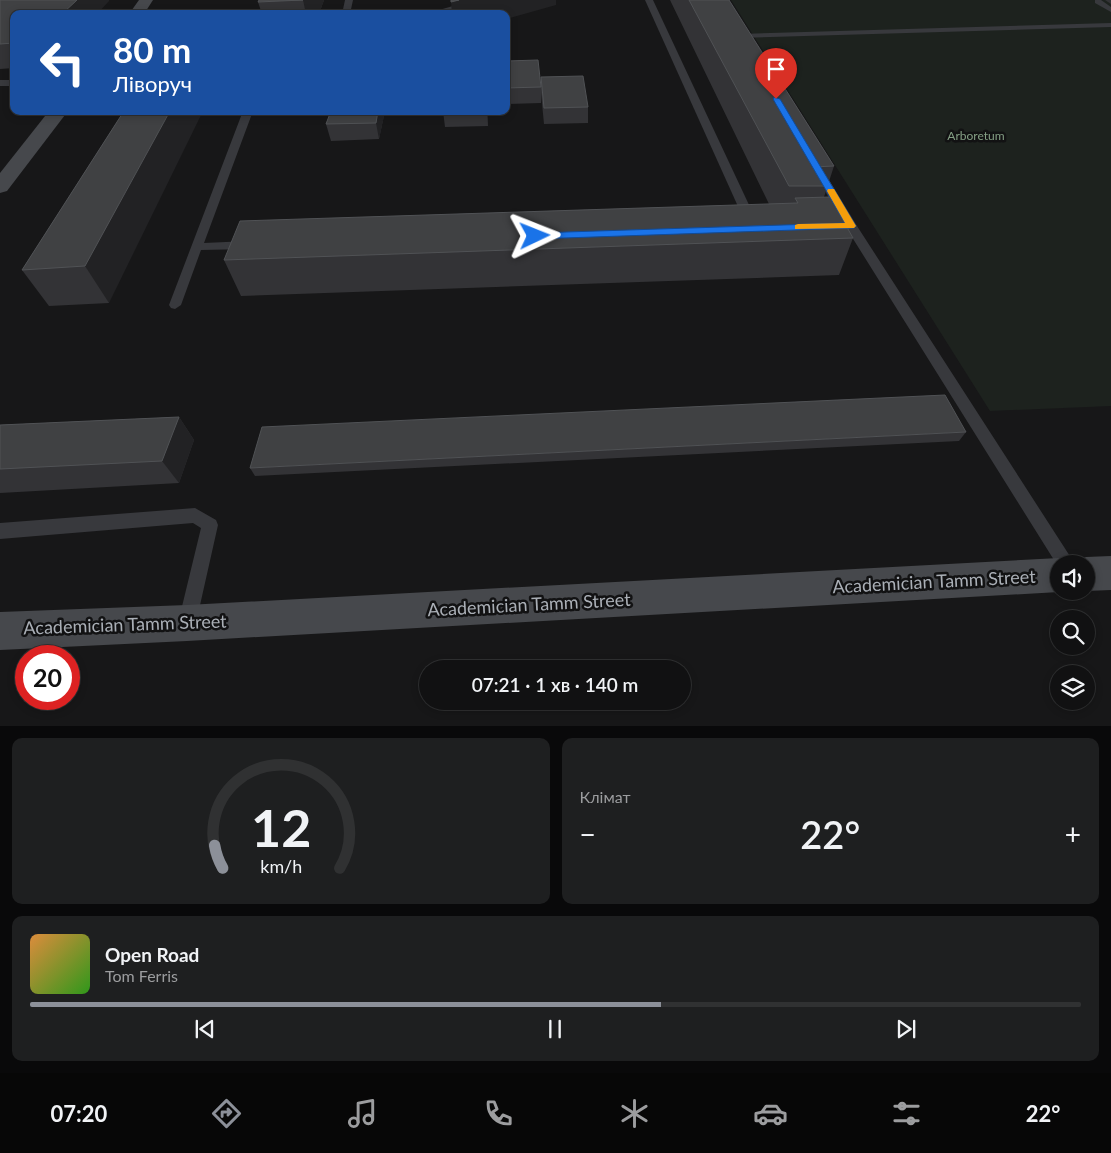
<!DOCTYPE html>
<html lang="uk">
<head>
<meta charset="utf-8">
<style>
	body { margin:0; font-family:Lato,sans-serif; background:#1e1f20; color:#f1f3f6; height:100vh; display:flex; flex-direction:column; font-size:19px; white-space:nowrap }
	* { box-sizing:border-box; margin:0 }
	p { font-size:16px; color:#9c9d9f }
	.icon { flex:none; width:28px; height:28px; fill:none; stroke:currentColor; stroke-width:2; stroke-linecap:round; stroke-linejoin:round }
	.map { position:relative; height:726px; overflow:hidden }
	.panel { display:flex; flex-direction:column; gap:12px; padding:12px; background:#09090a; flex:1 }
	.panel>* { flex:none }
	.guide { position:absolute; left:10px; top:10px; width:500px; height:105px; border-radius:10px; box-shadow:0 2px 8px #0003,0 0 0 1px #303132; background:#1a4fa0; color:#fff; overflow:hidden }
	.fabs { position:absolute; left:1050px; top:555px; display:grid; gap:10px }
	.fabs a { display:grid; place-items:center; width:45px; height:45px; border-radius:50%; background:#111112; box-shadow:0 2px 8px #0003,0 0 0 1px #303132; font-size:25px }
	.speed { position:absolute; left:15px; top:645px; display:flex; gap:10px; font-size:25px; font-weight:700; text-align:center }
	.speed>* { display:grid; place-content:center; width:65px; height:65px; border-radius:50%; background:#111112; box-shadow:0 2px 8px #0003,0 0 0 1px #303132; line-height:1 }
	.speed .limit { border:8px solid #d22; background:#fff; color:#111 }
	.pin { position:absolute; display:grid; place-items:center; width:42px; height:42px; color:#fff; margin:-51px -21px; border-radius:50% 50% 50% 0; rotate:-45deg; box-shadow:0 0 5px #0007 }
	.pin .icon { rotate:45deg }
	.me { position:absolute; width:55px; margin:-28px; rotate:88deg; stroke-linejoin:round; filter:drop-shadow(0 0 4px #0008) }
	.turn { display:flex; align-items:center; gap:18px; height:105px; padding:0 20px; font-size:22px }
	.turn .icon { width:65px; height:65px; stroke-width:2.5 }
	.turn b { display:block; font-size:35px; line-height:42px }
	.big { font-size:38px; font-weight:600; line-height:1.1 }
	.panel .widget { flex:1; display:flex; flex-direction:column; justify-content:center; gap:8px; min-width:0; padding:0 18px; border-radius:10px; background:#1e1f20 }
	.panel .dial { align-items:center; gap:0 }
	.dial svg { height:130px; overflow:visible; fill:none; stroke:#303132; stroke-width:7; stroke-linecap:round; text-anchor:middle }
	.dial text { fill:#f1f3f6; stroke:none }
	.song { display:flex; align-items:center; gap:15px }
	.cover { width:60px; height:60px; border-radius:8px; background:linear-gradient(135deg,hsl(30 70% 55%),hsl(110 70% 35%)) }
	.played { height:5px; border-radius:2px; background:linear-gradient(90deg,#8c9099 60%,#303132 60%) }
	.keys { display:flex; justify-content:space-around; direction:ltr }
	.heat { display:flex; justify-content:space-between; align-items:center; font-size:28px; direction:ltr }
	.panel .tiles { flex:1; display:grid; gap:12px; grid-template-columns:1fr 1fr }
	.widget:last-child { grid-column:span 2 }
	.trip { position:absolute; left:419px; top:660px; width:272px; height:50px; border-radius:25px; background:#111112; box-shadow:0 2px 8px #0003,0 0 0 1px #303132; font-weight:600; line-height:50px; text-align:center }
	.tabs { display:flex; height:80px; justify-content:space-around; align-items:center; background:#070707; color:#9c9d9f }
	.tabs .icon { width:35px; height:35px }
	.tabs .current { color:#8c9099 }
	.tabs b { font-size:22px; color:#f1f3f6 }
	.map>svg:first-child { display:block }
	.green { fill:#1d221e }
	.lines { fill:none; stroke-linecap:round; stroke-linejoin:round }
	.lane { fill:#38393d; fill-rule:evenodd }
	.secondary { fill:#46484c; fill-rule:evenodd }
	.wall { fill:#333336 }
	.shaded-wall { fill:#222224 }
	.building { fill:#404143; stroke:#505255 }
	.route { fill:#1a73e8; stroke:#114b97 }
	.slow { fill:#f59e0b }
	.labels { text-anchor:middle; stroke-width:5; stroke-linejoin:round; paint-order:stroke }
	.far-park-label { font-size:12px; fill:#849f84; stroke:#121213 }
	.near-street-label { font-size:18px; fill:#aaafb6; stroke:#121213 }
</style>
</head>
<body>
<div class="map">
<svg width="1111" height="726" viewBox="0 0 1111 726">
	<rect width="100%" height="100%" fill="#171718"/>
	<!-- green -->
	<path class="green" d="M731,0h380v406l-121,5z"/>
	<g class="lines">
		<!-- lane -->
		<g class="lane">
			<path d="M345,0h8l-3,14h-8z"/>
			<path d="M474,0h12l-47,14h-14z"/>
			<path d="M645,0h8l104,222 -2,2 -4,1 -6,-3z"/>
			<path d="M1095,0h6l10,7v5l-16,-9z"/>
			<path d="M1111,23v4l-372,11 -4,-2 4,-2z"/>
			<rect x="0" y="80" width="14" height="6"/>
			<path d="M243,111h10l-49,132 44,-2 6,4 -6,4 -47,1 -20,55 -6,4 -4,-1 -2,-3z"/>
			<path d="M818,167l5,3 34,56 218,338h-16v4l-214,-342 -32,-56z"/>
			<path d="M195,508l21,12 2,5 -22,98 -2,7 -7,2 -7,-2 -2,-7 23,-95 -8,-5 -193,16v-16z"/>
		</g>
		<!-- secondary -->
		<g class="secondary">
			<path d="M139,0h14l-9,14h-15z"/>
			<path d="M49,111h19l-61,80 -7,2v-20z"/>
			<path d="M1111,556v34l-25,1v-27h-13l1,-2 12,-5z"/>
			<path d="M1059,558l13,6h-13v28l-872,49 -187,9v-38l187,-7z"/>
		</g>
	</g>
	<!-- wall -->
	<g class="wall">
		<path d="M0,0l109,1 -95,13v54l-14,1z"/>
		<path d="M259,0h65l-5,14h-57l-4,-12z"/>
		<path d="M670,0h59l105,166 -10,31 29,41 -14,37 -598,21 -17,-36 545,-56z"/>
		<path d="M1105,0h6v4z"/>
		<path d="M506,61l35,26v16l-35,1z"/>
		<path d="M541,77l47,30v16l-44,1 -3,-31z"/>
		<path d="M124,111l-15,192 -60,3 -27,-36z"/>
		<path d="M331,111h54l-6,28 -48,2 -5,-17z"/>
		<path d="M443,111h45v15l-43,1z"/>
		<path d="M179,417l15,23 -15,43 -179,10v-68z"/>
		<path d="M966,432l-7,9 -704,35 -5,-8z"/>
	</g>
	<!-- shaded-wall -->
	<g class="shaded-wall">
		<path d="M75,0h34v1l-12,13h-35z"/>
		<path d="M303,0h21l-5,14h-13z"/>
		<path d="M457,0h99v5l-50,14v-5h-54l-1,-12z"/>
		<path d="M170,111h33l-94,192 -24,-37z"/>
		<path d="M378,111h7l-6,28 -3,-16z"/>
		<path d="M487,111h1v15z"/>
		<path d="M179,417l15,23 -15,43 -17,-22z"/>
	</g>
	<!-- building -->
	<g class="building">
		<path d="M0,0h77l-15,14h-48v29l-14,1z"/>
		<path d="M259,0h44l-45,2z"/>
		<path d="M451,0h8l-8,2z"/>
		<path d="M689,0h40l105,166 -21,1 11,19h-35z"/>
		<path d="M226,10l-2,4h-38l2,-2z"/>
		<path d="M538,60l3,27 -35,1v-27z"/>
		<path d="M583,76l5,31 -44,1 -3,-31z"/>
		<path d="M124,111h46l-85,155 -63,4z"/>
		<path d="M331,111h47l-2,12 -50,1z"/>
		<path d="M830,197l23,41 -629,22 16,-39 558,-18 -3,-5z"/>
		<path d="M945,395l21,37 -716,36 12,-41z"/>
		<path d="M179,417l-17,44 -162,8v-44z"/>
	</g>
	<!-- route -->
	<path class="route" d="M774,97l6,2 76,127 -2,2 -319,11 -5,-3 5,-3 310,-10 -72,-124z"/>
	<!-- slow -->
	<path class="slow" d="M828,189h6l22,37 -2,2 -59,1v-4l3,-1 47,-1 -18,-32z"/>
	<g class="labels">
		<!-- far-park labels -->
		<g class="far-park-label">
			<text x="976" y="140">Arboretum</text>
		</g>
		<!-- near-street labels -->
		<g class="near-street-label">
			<text transform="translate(934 582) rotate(-3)" y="6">Academician Tamm Street</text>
			<text transform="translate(529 605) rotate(-3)" y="6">Academician Tamm Street</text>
			<text transform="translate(125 625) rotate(-2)" y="6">Academician Tamm Street</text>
		</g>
	</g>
</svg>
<div class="fabs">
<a><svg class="icon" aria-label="sound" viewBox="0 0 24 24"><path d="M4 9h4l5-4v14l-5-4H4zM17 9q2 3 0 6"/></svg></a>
<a><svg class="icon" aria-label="search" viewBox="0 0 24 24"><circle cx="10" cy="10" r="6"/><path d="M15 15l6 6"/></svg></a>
<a><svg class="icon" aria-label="layers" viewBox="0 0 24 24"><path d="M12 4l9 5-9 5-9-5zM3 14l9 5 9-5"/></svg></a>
</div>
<div class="speed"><div class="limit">20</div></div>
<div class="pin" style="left:776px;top:99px;background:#d93025"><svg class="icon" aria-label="arrive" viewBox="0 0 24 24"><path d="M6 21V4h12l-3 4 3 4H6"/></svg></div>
<svg class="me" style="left:535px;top:236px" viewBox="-20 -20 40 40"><path d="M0-17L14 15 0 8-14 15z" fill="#1a73e8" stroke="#fff" stroke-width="4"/></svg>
<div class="trip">07:21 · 1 хв · 140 m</div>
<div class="guide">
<div class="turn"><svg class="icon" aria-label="left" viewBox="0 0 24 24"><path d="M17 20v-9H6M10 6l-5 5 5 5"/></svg><div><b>80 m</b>Ліворуч</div></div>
</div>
</div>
<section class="panel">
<div class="tiles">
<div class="widget dial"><svg viewBox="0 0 100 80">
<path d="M14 69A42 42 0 1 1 86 69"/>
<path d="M14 69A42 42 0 0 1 9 55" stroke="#8c9099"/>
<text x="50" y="56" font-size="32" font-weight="700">12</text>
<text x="50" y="72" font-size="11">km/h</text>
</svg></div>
<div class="widget"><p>Клімат</p>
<div class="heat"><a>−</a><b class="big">22°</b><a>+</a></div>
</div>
<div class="widget">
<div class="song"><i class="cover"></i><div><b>Open Road</b><p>Tom Ferris</p></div></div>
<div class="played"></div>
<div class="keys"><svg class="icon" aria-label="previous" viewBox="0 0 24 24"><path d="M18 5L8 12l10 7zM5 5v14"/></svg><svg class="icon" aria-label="pause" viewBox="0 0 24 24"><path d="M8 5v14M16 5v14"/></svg><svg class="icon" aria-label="next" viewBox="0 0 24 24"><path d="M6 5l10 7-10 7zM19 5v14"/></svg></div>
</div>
</div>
</section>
<nav class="tabs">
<b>07:20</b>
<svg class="icon current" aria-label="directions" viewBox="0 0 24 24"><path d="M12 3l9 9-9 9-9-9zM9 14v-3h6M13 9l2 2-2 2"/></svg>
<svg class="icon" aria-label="music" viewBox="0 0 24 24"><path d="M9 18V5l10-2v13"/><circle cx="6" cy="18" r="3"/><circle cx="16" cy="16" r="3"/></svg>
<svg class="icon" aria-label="phone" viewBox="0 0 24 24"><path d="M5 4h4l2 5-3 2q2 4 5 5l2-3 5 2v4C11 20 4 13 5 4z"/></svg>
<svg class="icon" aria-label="climate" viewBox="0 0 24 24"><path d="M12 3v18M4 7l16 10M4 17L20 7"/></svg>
<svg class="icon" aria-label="car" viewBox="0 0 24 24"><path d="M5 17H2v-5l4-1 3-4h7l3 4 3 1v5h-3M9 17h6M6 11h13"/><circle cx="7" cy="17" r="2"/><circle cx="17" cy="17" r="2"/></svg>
<svg class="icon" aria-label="filters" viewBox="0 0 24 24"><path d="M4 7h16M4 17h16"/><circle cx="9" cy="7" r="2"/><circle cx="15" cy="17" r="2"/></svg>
<b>22°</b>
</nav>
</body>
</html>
